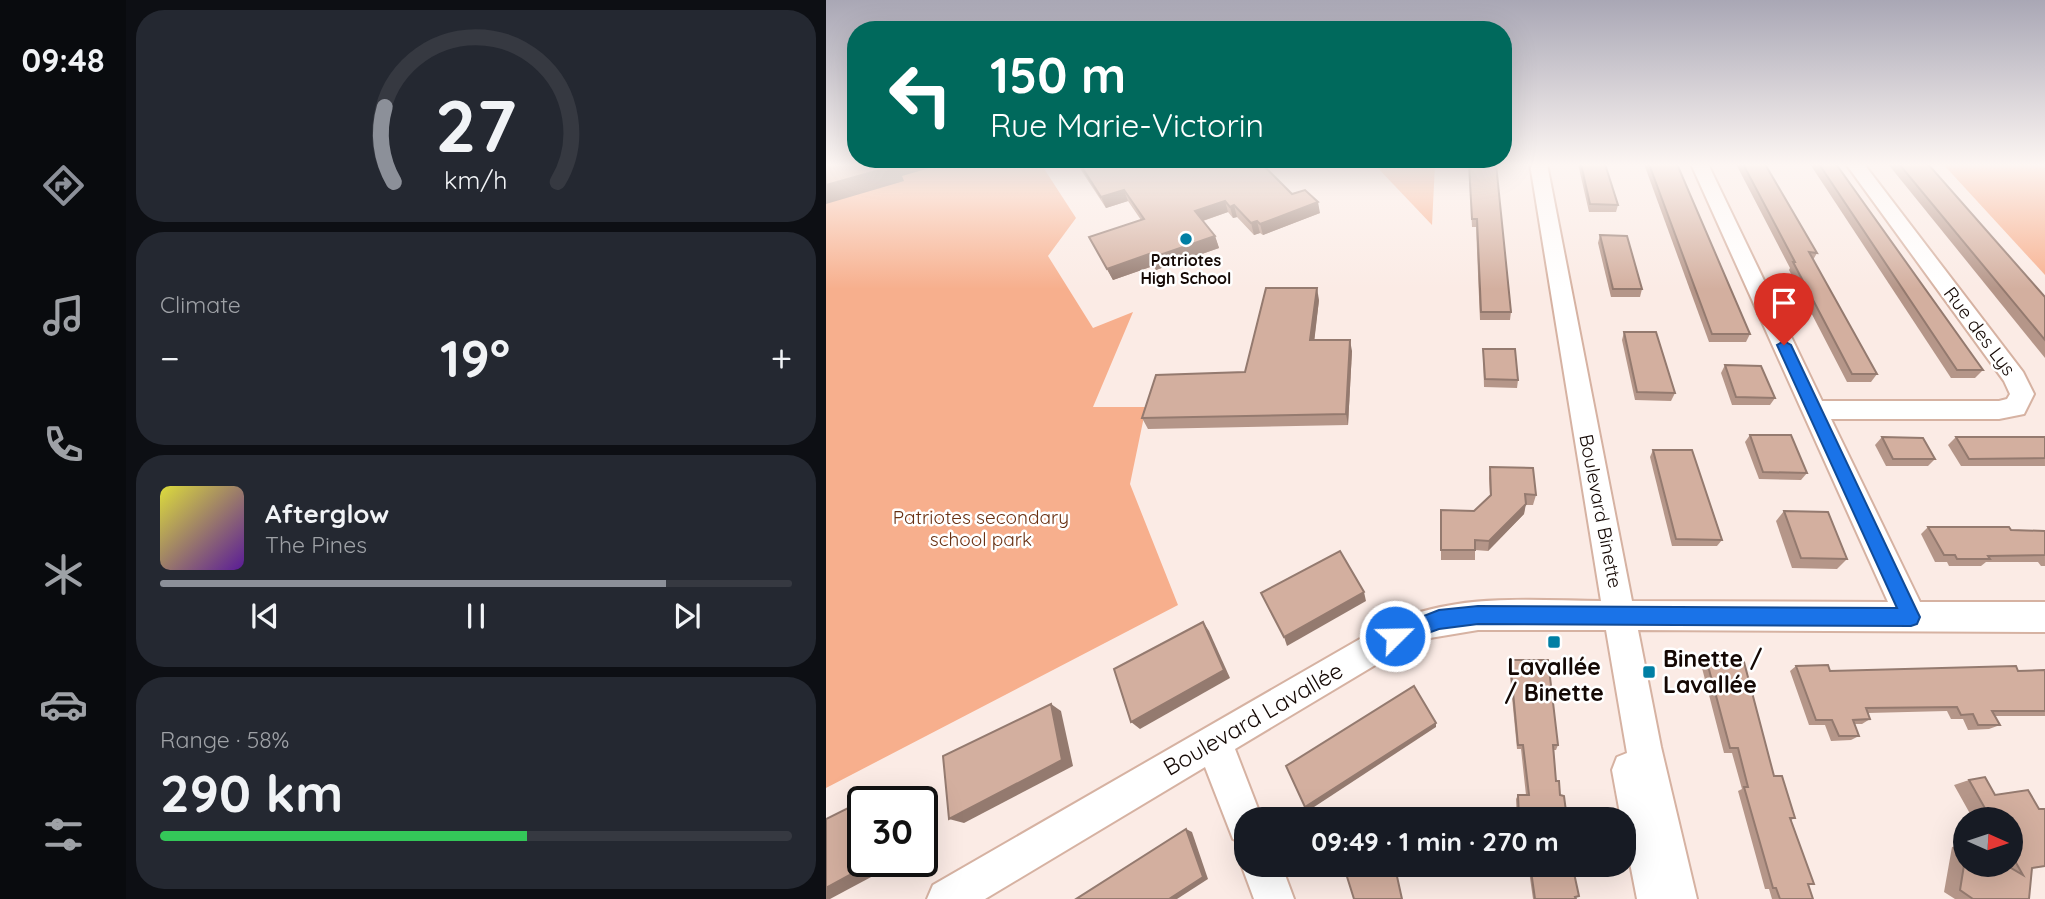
<!DOCTYPE html>
<html lang="en">
<head>
<meta charset="utf-8">
<style>
	body { margin:0; font-family:Quicksand,sans-serif; background:#242831; color:#f1f3f6; height:100vh; display:flex; flex-direction:column; font-size:26px; white-space:nowrap }
	* { box-sizing:border-box; margin:0 }
	p { font-size:23px; color:#9ea1a6 }
	.icon { flex:none; width:38px; height:38px; fill:none; stroke:currentColor; stroke-width:2; stroke-linecap:round; stroke-linejoin:round }
	.map { position:relative; flex:1; overflow:hidden }
	.panel { display:flex; flex-direction:column; gap:10px; padding:10px; background:#0d0f14; width:700px }
	.panel>* { flex:none }
	.hud { position:absolute; left:21px; top:21px; width:665px; height:147px; border-radius:28px; box-shadow:0 7px 28px #0002; background:#00695c; color:#fff; overflow:hidden }
	.needle { width:46px; rotate:93deg }
	.controls { position:absolute; left:1127px; top:807px; display:grid; gap:14px }
	.controls a { display:grid; place-items:center; width:70px; height:70px; border-radius:50%; background:#171b24; box-shadow:0 7px 28px #0002; font-size:35px }
	.speed { position:absolute; left:21px; top:786px; display:flex; gap:14px; font-size:35px; font-weight:700; text-align:center }
	.speed>* { display:grid; place-content:center; width:91px; height:91px; border-radius:50%; background:#171b24; box-shadow:0 7px 28px #0002; line-height:1 }
	.speed .limit { border:4px solid #111; border-radius:10px; background:#fff; color:#111 }
	.pin { position:absolute; display:grid; place-items:center; width:60px; height:60px; color:#fff; margin:-72px -30px; border-radius:50% 50% 50% 0; rotate:-45deg; box-shadow:0 0 7px #0007 }
	.pin .icon { rotate:45deg }
	.me { position:absolute; width:77px; margin:-38px; rotate:67deg; stroke-linejoin:round; filter:drop-shadow(0 0 5px #0008) }
	.turn { display:flex; align-items:center; gap:24px; height:147px; padding:0 28px; font-size:32px }
	.turn .icon { width:91px; height:91px; stroke-width:2.5 }
	.turn b { display:block; font-size:49px; line-height:60px }
	.big { font-size:52px; font-weight:700; line-height:1.1 }
	.panel .card { flex:1; display:flex; flex-direction:column; justify-content:center; gap:10px; min-width:0; padding:0 24px; border-radius:28px; background:#242831 }
	.panel .dial { align-items:center; gap:0 }
	.dial svg { height:182px; overflow:visible; fill:none; stroke:#363941; stroke-width:7; stroke-linecap:round; text-anchor:middle }
	.dial text { fill:#f1f3f6; stroke:none }
	.song { display:flex; align-items:center; gap:21px }
	.cover { width:84px; height:84px; border-radius:10px; background:linear-gradient(135deg,hsl(60 70% 55%),hsl(270 70% 35%)) }
	.played { height:7px; border-radius:4px; background:linear-gradient(90deg,#8c9099 80%,#363941 80%) }
	.keys { display:flex; justify-content:space-around; direction:ltr }
	.heat { display:flex; justify-content:space-between; align-items:center; font-size:38px; direction:ltr }
	.charge { height:10px; border-radius:5px; background:linear-gradient(90deg,#34c759 58%,#363941 0) }
	.trip { position:absolute; left:408px; top:807px; width:402px; height:70px; border-radius:28px; background:#171b24; box-shadow:0 7px 28px #0002; font-weight:700; line-height:70px; text-align:center }
	main { display:flex; flex:1; min-height:0 }
	.tabs { display:flex; flex-direction:column; width:126px; justify-content:space-around; align-items:center; background:#090b0e; color:#9ea1a6 }
	.tabs .icon { width:49px; height:49px }
	.tabs .selected { color:#8c9099 }
	.tabs b { font-size:32px; color:#f1f3f6 }
	.map>svg:first-child { display:block }
	.green { fill:#f7af8d }
	.lines { fill:none; stroke-linecap:round; stroke-linejoin:round }
	.minor-casing { stroke:#d6b2a2; stroke-width:4 }
	.minor { fill:#fff; fill-rule:evenodd }
	.wall { fill:#b59689 }
	.shaded-wall { fill:#947a6f }
	.building { fill:#d3af9f; stroke:#947a6f; stroke-width:2 }
	.route { fill:#1a73e8; stroke:#114b97; stroke-width:2 }
	.poi-dot { fill:#007fa4; stroke:#fff; stroke-width:2.5 }
	.labels { text-anchor:middle; stroke-width:5; stroke-linejoin:round; paint-order:stroke }
	.far-poi-label { font-size:16px; font-weight:bold; fill:#140804; stroke:#fff }
	.street-label { font-size:19px; fill:#140804; stroke:#fff }
	.park-label { font-size:19px; fill:#682f11; stroke:#fff }
	.near-poi-label { font-size:23px; font-weight:bold; fill:#140804; stroke:#fff; text-anchor:start }
	.near-street-label { font-size:23px; fill:#140804; stroke:#fff }
</style>
</head>
<body>
<main>
<nav class="tabs">
<b>09:48</b>
<svg class="icon selected" aria-label="directions" viewBox="0 0 24 24"><path d="M12 3l9 9-9 9-9-9zM9 14v-3h6M13 9l2 2-2 2"/></svg>
<svg class="icon" aria-label="music" viewBox="0 0 24 24"><path d="M9 18V5l10-2v13"/><circle cx="6" cy="18" r="3"/><circle cx="16" cy="16" r="3"/></svg>
<svg class="icon" aria-label="phone" viewBox="0 0 24 24"><path d="M5 4h4l2 5-3 2q2 4 5 5l2-3 5 2v4C11 20 4 13 5 4z"/></svg>
<svg class="icon" aria-label="climate" viewBox="0 0 24 24"><path d="M12 3v18M4 7l16 10M4 17L20 7"/></svg>
<svg class="icon" aria-label="car" viewBox="0 0 24 24"><path d="M5 17H2v-5l4-1 3-4h7l3 4 3 1v5h-3M9 17h6M6 11h13"/><circle cx="7" cy="17" r="2"/><circle cx="17" cy="17" r="2"/></svg>
<svg class="icon" aria-label="filters" viewBox="0 0 24 24"><path d="M4 7h16M4 17h16"/><circle cx="9" cy="7" r="2"/><circle cx="15" cy="17" r="2"/></svg>
</nav>
<section class="panel">
<div class="card dial"><svg viewBox="0 0 100 80">
<path d="M14 69A42 42 0 1 1 86 69"/>
<path d="M14 69A42 42 0 0 1 10 36" stroke="#8c9099"/>
<text x="50" y="56" font-size="32" font-weight="700">27</text>
<text x="50" y="72" font-size="11">km/h</text>
</svg></div>
<div class="card"><p>Climate</p>
<div class="heat"><a>−</a><b class="big">19°</b><a>+</a></div>
</div>
<div class="card">
<div class="song"><i class="cover"></i><div><b>Afterglow</b><p>The Pines</p></div></div>
<div class="played"></div>
<div class="keys"><svg class="icon" aria-label="previous" viewBox="0 0 24 24"><path d="M18 5L8 12l10 7zM5 5v14"/></svg><svg class="icon" aria-label="pause" viewBox="0 0 24 24"><path d="M8 5v14M16 5v14"/></svg><svg class="icon" aria-label="next" viewBox="0 0 24 24"><path d="M6 5l10 7-10 7zM19 5v14"/></svg></div>
</div>
<div class="card"><p>Range · 58%</p><b class="big">290 km</b><div class="charge"></div></div>
</section>
<div class="map">
<svg width="1219" height="899" viewBox="0 0 1219 899">
	<rect width="100%" height="100%" fill="#fbebe5"/>
	<!-- green -->
	<g class="green">
		<path d="M0,164h215l35,54 -28,38 45,72 40,-16 -40,95h53l-16,77 48,121 -352,183z"/>
		<path d="M548,164h61l-3,61z"/>
		<path d="M1117,164h102v111z"/>
	</g>
	<g class="lines">
		<!-- minor casing -->
		<g class="minor-casing">
			<g id="minor">
				<path d="M704,164h17l85,437 256,1 -197,-438h17l114,237h177l8,-2 3,-5 -6,-13 -158,-217h18l159,208 11,22 -10,20 -25,5h-168l89,183h125v30l-407,-2 23,117 36,152h-60l-13,-67v-13h-3l-9,-49 5,-13 10,-4 -21,-123h-128l-48,8 -33,14 -162,97 27,70h-16v26l-13,-6 -28,-72 -220,132h-58l6,-14 453,-261c73,-31 138,-24 215,-23z"/>
				<path d="M420,853v11h35l13,35h-40l-13,-35z"/>
			</g>
		</g>
		<!-- minor -->
		<use href="#minor" class="minor"/>
	</g>
	<!-- wall -->
	<g class="wall">
		<path d="M251,164h185l30,30 28,19 -57,22 -3,-2 -6,2 -17,-18 -4,1 -5,-6 -25,9 12,15 4,12 -63,22 -3,-4 -40,14 -24,-43 52,-17 -13,-19 -22,7z"/>
		<path d="M643,164h27l15,148 -1,8h-30l-4,-93h-4z"/>
		<path d="M752,164h27l13,41 -2,7h-27z"/>
		<path d="M818,164h33l73,170 -4,8h-37z"/>
		<path d="M910,164h29l52,89 -4,7 64,114 -6,8h-24l-58,-112 1,-2z"/>
		<path d="M984,164h26l147,206 -8,8h-24z"/>
		<path d="M1062,164h40l117,133v61z"/>
		<path d="M774,235l42,54 -2,8h-29l-13,-54z"/>
		<path d="M493,300l-5,40 38,11 -4,74 -200,4 -6,-11 103,-46z"/>
		<path d="M798,332l51,61 -4,8 -36,-1 -13,-60z"/>
		<path d="M657,349l35,31 -1,8 -33,-1z"/>
		<path d="M899,365l50,33 -5,7h-38l-11,-32z"/>
		<path d="M924,435l57,38 -6,7 -42,-1 -14,-37z"/>
		<path d="M1056,437l53,22 -7,7h-42l-11,-21z"/>
		<path d="M1130,437h89v29h-84l-13,-21z"/>
		<path d="M827,450l69,90 -5,6h-45l-22,-89z"/>
		<path d="M664,467l46,28 -3,10h-8l-1,9 -36,37 -13,-1v10h-34v-50l33,1 16,-15 -1,-18z"/>
		<path d="M958,511l63,48 -10,10 -45,-1 -16,-47z"/>
		<path d="M1102,527l117,4v35h-4l-3,-4h-52l-5,4h-32l-2,-4h-12l-14,-28z"/>
		<path d="M684,660l48,85 -2,5h-3l3,31 11,38h-50l-1,-20 2,-4h8l-5,-46h-4l-8,-83z"/>
		<path d="M881,662l67,114 21,42 -4,2 23,64 -6,1 5,14h-41l-3,-10h-4l-27,-98 4,-2 -10,-36h-8l-22,-85z"/>
		<path d="M970,666l34,5 215,-1v46h-50l5,9 -11,4 -21,1 -5,-11h-12l-4,-8 -79,2 2,6 -8,5h-7l4,12 -8,4 -20,1 -6,-16h-16l-19,-54z"/>
		<path d="M1159,777l10,18 33,-5 11,19h6v57l-13,2 -3,31h-74l-11,-7 8,-45 13,-3v20h46v-45h-38l-19,-34 15,-5z"/>
		<path d="M702,864h44l7,32 -4,2 1,1h-43z"/>
	</g>
	<!-- shaded-wall -->
	<g class="shaded-wall">
		<path d="M67,164h46l1,1 -38,11 2,5 -78,23v-19z"/>
		<path d="M298,190l4,11 -22,7 -5,-11z"/>
		<path d="M399,201l3,11 -29,10 -4,-11z"/>
		<path d="M492,202l2,11 -57,22 -3,-11z"/>
		<path d="M408,205l3,12 -4,1 -3,-11z"/>
		<path d="M431,221l3,12 -6,2 -3,-12z"/>
		<path d="M389,236l4,12 -63,22 -5,-12z"/>
		<path d="M323,254l4,12 -40,14 -6,-11z"/>
		<path d="M491,288l2,12 -6,52 -3,-12z"/>
		<path d="M524,340l2,11 -4,74 -2,-11z"/>
		<path d="M700,504l-2,10 -36,37 1,-10z"/>
		<path d="M538,592l2,9 -79,45 -3,-9z"/>
		<path d="M377,622l6,9 21,47 -90,51 -9,-7z"/>
		<path d="M225,704l10,7 12,55 -109,57 -15,-4z"/>
		<path d="M610,723v4l-128,84 -3,-4z"/>
		<path d="M360,829l6,3 16,47 -31,20h-8z"/>
		<path d="M44,861h18v7l-58,31h-4v-11z"/>
	</g>
	<!-- building -->
	<g class="building">
		<path d="M0,164h67l1,2 -68,19z"/>
		<path d="M254,164h182l30,30 13,-4 13,12 -58,22 -3,-3 -6,2 -17,-18 -4,2 -5,-6 -30,10 20,25 -64,22 -2,-4 -42,15 -18,-32 55,-18 -20,-29 -23,7z"/>
		<path d="M643,164h27l15,148h-30l-4,-93h-5z"/>
		<path d="M755,164h24l13,41 -28,-1z"/>
		<path d="M823,164h28l73,170h-38z"/>
		<path d="M917,164h22l52,89 -8,-1 68,122h-25l-59,-112h2z"/>
		<path d="M993,164h17l147,206h-26z"/>
		<path d="M1073,164h29l117,133v43z"/>
		<path d="M774,235l27,1 15,53h-29z"/>
		<path d="M440,288h51l-7,52h40l-4,74 -204,4 14,-43 89,-3z"/>
		<path d="M798,332h32l19,61 -38,-1z"/>
		<path d="M657,349h32l3,31 -33,-1z"/>
		<path d="M899,365l36,1 14,32 -39,-1z"/>
		<path d="M924,435h41l16,38 -44,-1z"/>
		<path d="M1056,437l41,1 12,21h-42z"/>
		<path d="M1130,437h89v21l-76,1z"/>
		<path d="M827,450h39l30,90 -46,-1z"/>
		<path d="M664,467l43,1 3,27 -11,-1 1,10 -37,37 -14,-1v10h-34v-40l33,1 17,-16z"/>
		<path d="M958,511l44,1 19,47 -46,-1z"/>
		<path d="M1102,527h81l2,3 34,1v24l-57,1 2,3h-33l-2,-4h-11z"/>
		<path d="M514,551l24,41 -80,45 -23,-44z"/>
		<path d="M377,622l21,48 -93,52 -17,-53z"/>
		<path d="M684,660h38l10,85h-5l3,36h3l1,14 4,1 3,23h-48l-1,-24h11l-6,-50h-5z"/>
		<path d="M881,662h37l30,114h8l13,42h-5l24,66h-6l5,15h-33l-4,-11h-3l-29,-101h4l-10,-39h-8z"/>
		<path d="M1002,665l2,6 186,-5 2,5 27,-1v41h-53l8,14h-22l-5,-11 -12,1 -4,-8 -91,1 4,11 -17,1 6,16h-20l-7,-16h-16l-20,-54z"/>
		<path d="M588,686l22,37 -131,84 -19,-41z"/>
		<path d="M225,704l11,56 -113,59 -6,-63z"/>
		<path d="M1159,777l10,18 33,-5 11,19h6v57l-13,2 -3,31h-56l-13,-9 5,-31v5h39l19,11 -12,-21v-35h-20l-22,-39z"/>
		<path d="M40,799v3h-3v59h7v3l-44,24v-69z"/>
		<path d="M360,829l17,48 -34,22h-93z"/>
		<path d="M517,864h54l2,6 -3,2 6,27h-48z"/>
		<path d="M704,864h42l7,32 -4,1 1,2h-41z"/>
	</g>
	<!-- sky -->
	<linearGradient id="sky" x2="0" y2="1"><stop stop-color="#a9a7b5"/><stop offset="0.57" stop-color="#fdf6f3"/><stop offset="1" stop-color="#fdf6f3" stop-opacity="0"/></linearGradient>
	<rect width="1219" height="289" fill="url(#sky)"/>
	<!-- route -->
	<path class="route" d="M958,341l7,4 126,266 3,6 -3,7 -6,2 -433,-2 -39,5 -44,16 -7,-2 -3,-7 3,-6 51,-20 39,-4 419,2 -120,-263z"/>
	<!-- markers -->
	<g class="poi-dot">
		<circle cx="360" cy="239" r="7"/>
		<rect x="721" y="635" width="14" height="14" rx="3.5"/>
		<rect x="816" y="665" width="14" height="14" rx="3.5"/>
	</g>
	<g class="labels">
		<!-- far-poi labels -->
		<g class="far-poi-label">
			<text x="360" y="266">Patriotes<tspan x="360" dy="18">High School</tspan></text>
		</g>
		<!-- street labels -->
		<g class="street-label">
			<text transform="translate(1154 331) rotate(53)" y="7">Rue des Lys</text>
			<text transform="translate(775 511) rotate(79)" y="7">Boulevard Binette</text>
		</g>
		<!-- park labels -->
		<g class="park-label">
			<text x="155" y="524">Patriotes secondary<tspan x="155" dy="22">school park</tspan></text>
		</g>
		<!-- near-poi labels -->
		<g class="near-poi-label">
			<text x="837" y="667">Binette /<tspan x="837" dy="26">Lavallée</tspan></text>
			<text x="728" y="675" text-anchor="middle">Lavallée<tspan x="728" dy="26">/ Binette</tspan></text>
		</g>
		<!-- near-street labels -->
		<g class="near-street-label">
			<text transform="translate(427 719) rotate(-30)" y="8">Boulevard Lavallée</text>
		</g>
	</g>
</svg>
<div class="controls">
<a><svg class="needle" viewBox="-14 -14 28 28"><path d="M0-13l5 13h-10z" fill="#e53935"/><path d="M0 13l5-13h-10z" fill="#9ea1a6"/></svg></a>
</div>
<div class="speed"><div class="limit">30</div></div>
<div class="pin" style="left:958px;top:345px;background:#d93025"><svg class="icon" aria-label="arrive" viewBox="0 0 24 24"><path d="M6 21V4h12l-3 4 3 4H6"/></svg></div>
<svg class="me" style="left:569px;top:636px" viewBox="-20 -20 40 40"><circle r="17" fill="#1a73e8" stroke="#fff" stroke-width="3"/><path d="M0-11L8 9 0 5-8 9z" fill="#fff"/></svg>
<div class="trip">09:49 · 1 min · 270 m</div>
<div class="hud">
<div class="turn"><svg class="icon" aria-label="left" viewBox="0 0 24 24"><path d="M17 20v-9H6M10 6l-5 5 5 5"/></svg><div><b>150 m</b>Rue Marie-Victorin</div></div>
</div>
</div>
</main>
</body>
</html>
